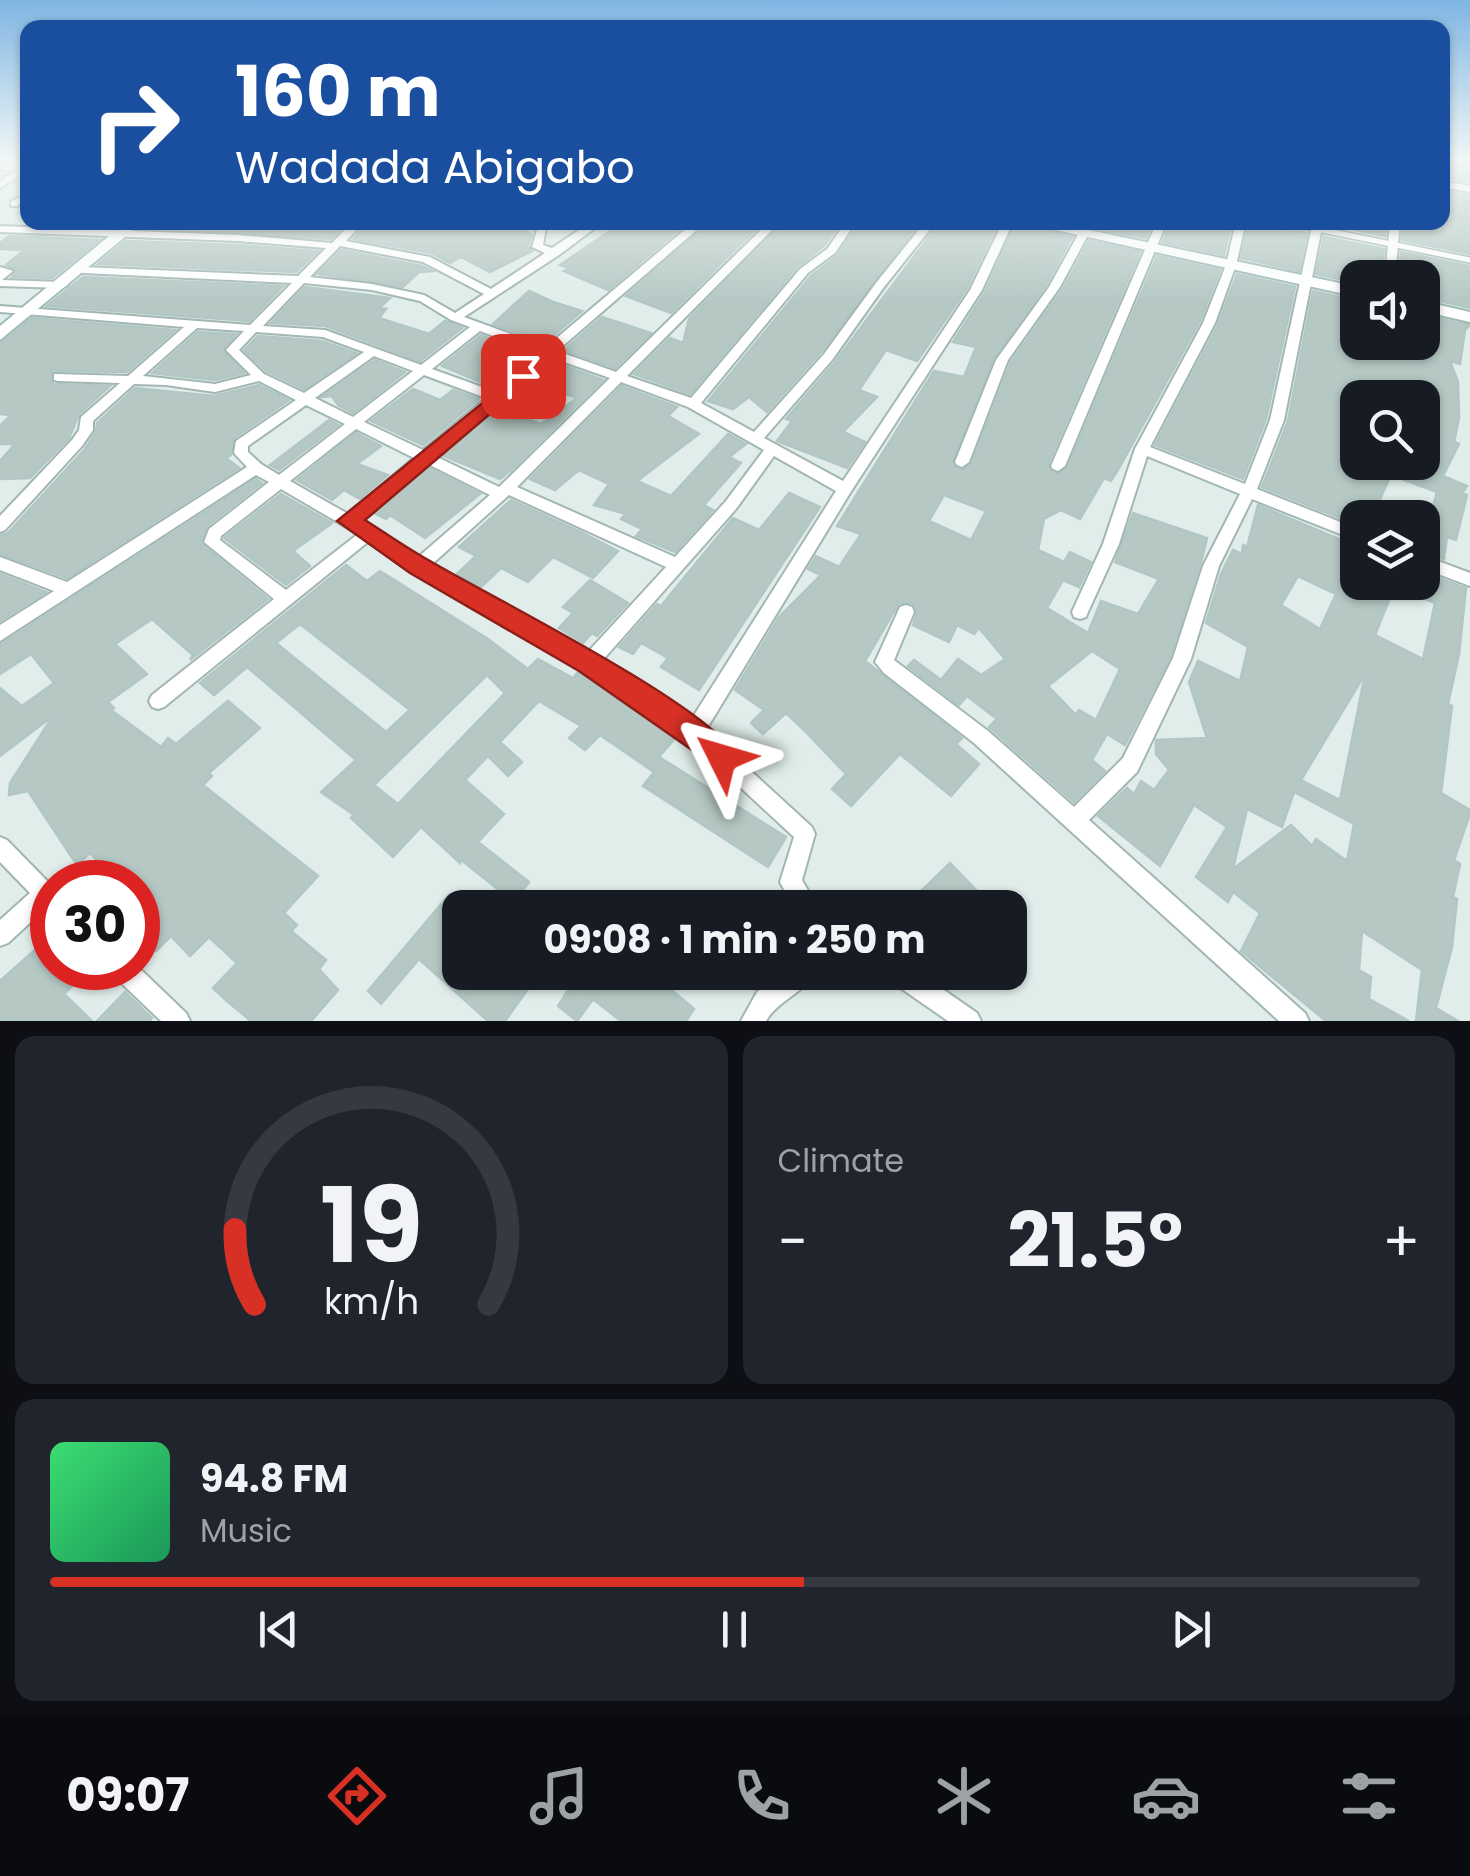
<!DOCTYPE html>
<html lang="en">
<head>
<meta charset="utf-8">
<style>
	body { margin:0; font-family:Poppins,sans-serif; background:#20242c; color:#f1f3f6; height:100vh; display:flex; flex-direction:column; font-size:38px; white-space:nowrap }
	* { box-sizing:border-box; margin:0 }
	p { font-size:32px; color:#9ea1a6 }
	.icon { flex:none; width:55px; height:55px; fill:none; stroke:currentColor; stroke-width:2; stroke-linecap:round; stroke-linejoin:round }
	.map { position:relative; height:1021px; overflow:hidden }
	.sheet { display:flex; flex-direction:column; gap:15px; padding:15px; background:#0d0f14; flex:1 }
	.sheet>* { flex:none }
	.banner { position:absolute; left:20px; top:20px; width:1430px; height:210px; border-radius:20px; box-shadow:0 2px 8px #0004; background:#1a4fa0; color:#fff; overflow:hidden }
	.tools { position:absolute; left:1340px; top:260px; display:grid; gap:20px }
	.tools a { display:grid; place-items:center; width:100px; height:100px; border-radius:20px; background:#171b24; box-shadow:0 2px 8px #0004; font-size:50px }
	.speed { position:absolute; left:30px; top:860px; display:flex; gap:20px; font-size:50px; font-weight:700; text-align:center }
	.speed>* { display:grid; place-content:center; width:130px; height:130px; border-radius:50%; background:#171b24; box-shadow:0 2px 8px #0004; line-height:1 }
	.speed .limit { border:15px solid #d22; background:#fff; color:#111 }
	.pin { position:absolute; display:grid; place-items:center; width:85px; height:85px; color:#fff; margin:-42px; border-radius:20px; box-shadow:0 5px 15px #0006 }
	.me { position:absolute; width:110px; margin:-55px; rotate:310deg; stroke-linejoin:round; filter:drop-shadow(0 0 8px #0008) }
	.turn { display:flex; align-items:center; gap:35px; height:210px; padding:0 50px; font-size:45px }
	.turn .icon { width:130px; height:130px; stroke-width:2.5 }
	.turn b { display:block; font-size:70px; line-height:85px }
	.big { font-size:75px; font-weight:700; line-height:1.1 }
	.sheet .tile { flex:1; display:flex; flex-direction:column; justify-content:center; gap:15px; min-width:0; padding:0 35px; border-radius:20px; background:#20242c }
	.sheet .dial { align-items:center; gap:0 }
	.dial svg { height:260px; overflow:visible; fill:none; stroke:#363941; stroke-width:7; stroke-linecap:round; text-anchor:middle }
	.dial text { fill:#f1f3f6; stroke:none }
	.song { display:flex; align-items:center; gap:30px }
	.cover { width:120px; height:120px; border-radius:15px; background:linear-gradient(135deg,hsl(140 70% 55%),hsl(150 70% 35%)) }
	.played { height:10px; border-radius:5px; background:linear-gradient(90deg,#d93025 55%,#363941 55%) }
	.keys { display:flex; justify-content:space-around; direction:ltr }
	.heat { display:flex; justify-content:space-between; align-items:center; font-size:55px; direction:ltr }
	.sheet .tiles { flex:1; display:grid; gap:15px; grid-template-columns:1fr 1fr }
	.tile:last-child { grid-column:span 2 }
	.trip { position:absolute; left:442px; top:890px; width:585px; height:100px; border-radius:20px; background:#171b24; box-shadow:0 2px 8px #0004; font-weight:700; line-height:100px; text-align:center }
	.tab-bar { display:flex; height:160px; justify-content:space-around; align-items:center; background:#090b0e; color:#9ea1a6 }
	.tab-bar .icon { width:70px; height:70px }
	.tab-bar .active { color:#d93025 }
	.tab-bar b { font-size:45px; color:#f1f3f6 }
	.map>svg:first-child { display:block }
	.building { fill:#b5c8c4; stroke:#b2c7c3; stroke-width:2.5; fill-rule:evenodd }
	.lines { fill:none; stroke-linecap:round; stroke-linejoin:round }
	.lane-casing { stroke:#a2b6b3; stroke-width:8 }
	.street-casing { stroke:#a2b6b3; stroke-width:4 }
	.secondary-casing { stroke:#9dbab6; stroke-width:4 }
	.lane { stroke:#fff; stroke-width:5 }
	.street { fill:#fff; fill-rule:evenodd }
	.secondary { fill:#fff; fill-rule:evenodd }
	.route { fill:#d93025; stroke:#8d1f18; stroke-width:2.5 }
</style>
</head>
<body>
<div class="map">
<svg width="1470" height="1021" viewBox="0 0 1470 1021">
	<rect width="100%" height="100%" fill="#e0edea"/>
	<!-- building -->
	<g class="building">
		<path d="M1442,159h28v23l-28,-5z"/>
		<path d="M1442,191l28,5v58l-68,-14 2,-18h38z"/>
		<path d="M147,222h199l-15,17 -189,-11z"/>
		<path d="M367,222h144l21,13 -4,11 4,5 -42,21 -29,-15 -11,6 -19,-10 -78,-14z"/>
		<path d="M623,222h65l-80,68 -44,-19 5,-3 -9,-3z"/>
		<path d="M710,222h53l-92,91 -45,-17z"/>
		<path d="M784,222h57l-17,24 -27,21 -107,127 -56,-20 36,-36 13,5 6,-24z"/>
		<path d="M859,222h61l-99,130 -54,60 -18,-15 -16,12 -25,-8 103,-125 27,-21z"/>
		<path d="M940,222h59l-32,66 -50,73 -31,-11 -27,40 18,7 -34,35 22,10 -18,26 -70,-27 15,-20 -6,-2 49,-57z"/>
		<path d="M1016,222l56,15 -26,48 -53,74 -41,105 9,6 11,-7 39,-101 52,-73 26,-48 51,11 -92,212 9,10 11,-7 89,-211 63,14 -20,51 -81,147 -8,13 -7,-3 -24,41 -19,-9 -17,9 -6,31 26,12 6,-10 21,10 -12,25 -16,-7 -16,28 41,25 13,-32 37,13 21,-35 -44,-17 18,-49 74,25 -6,24 -31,95 -45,88 -18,-11 -15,26 13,11 -31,31 -85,-75 8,-8 -30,-23 -8,9 -51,-39 6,-6 27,20 17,-21 23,16 24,-16 -26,-31 -5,6 -17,-9 -8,17 -36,-17 4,-12 -4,-10h-14l-34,58 97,77 -6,6 23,20 -28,32 -51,-42 -49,52 -19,-17 14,-15 -42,-44 -18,-17 -23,21 -12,-11 13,-13 -29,-20 44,-73 42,-42 -13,-6 8,-13 23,11 22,-33 -24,-8 97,-155 30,6 12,-30 -23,-5 32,-50zM944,495l42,16 -15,29 -42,-19zM1092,651l28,18 -24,51 -17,-10 -3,5 -28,-29z"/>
		<path d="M1098,222h55l-7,16 -50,-10z"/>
		<path d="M1171,222h61l-8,33 -61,-13z"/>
		<path d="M1250,222h27l4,6 26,5 -8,38 -58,-13z"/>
		<path d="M1327,222h59l-1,14 -59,-12z"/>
		<path d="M9,236l90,4 -47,38 -40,-1 4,-8 -10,-4 18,-15 -24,-1v-6z"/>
		<path d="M1324,237l60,12 -3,29h-23v5l-42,-9z"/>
		<path d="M126,241l112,4 80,6 -22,21 -198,-8z"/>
		<path d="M341,250l81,16 10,5 -13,1 -16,15 -85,-13z"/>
		<path d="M1401,252l69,14v42l-47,-11 1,-19h-25z"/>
		<path d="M1237,274l58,13 -29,132 -23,60 -88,-34 63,-120z"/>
		<path d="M83,277l200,9 -34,35 -202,-15z"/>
		<path d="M305,287l85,11 -11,10 7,1 -7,9 50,16 16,-13 17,7 -42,33 -94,-35 -55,-3z"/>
		<path d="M529,291l24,11 29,9 -37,32 -52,-19z"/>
		<path d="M1313,291l45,10v41h64v-27l48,10 -5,5 -5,34 -10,-3 8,21 1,36 -5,24 5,2 -16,32 24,10 -5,7 5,2 -11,45 -9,-3 -3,22 -22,-7v-29l6,2 9,-33 -46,-17 -12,26 5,3 4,14h-30v7l-96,-38 26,-66zM1358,398h64v72l-20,-8h-44v-21l-5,-2 3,-14 -7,-3 9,-15z"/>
		<path d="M602,317l49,16 -36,35 -51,-18z"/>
		<path d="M32,318l143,12 -48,42 -76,-1 2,13 57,2 -31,28 -10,24 -39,40 -30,1v-18l15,-17h-15v-18l11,-11 -11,-1v-70z"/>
		<path d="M198,332l38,2 -14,16 22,23 -29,7 -63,-7z"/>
		<path d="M481,335l51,19 -40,33 -50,-21z"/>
		<path d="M258,336l64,5 34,12 -52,36 -38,-18 -22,-21z"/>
		<path d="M375,360l30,12 -52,41 -15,-8 -6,-9 -10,1z"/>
		<path d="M551,361l52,19 -91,89 -12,10 -58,-24zM540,385l37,13 -36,26 -30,-11z"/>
		<path d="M259,385l30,15 -55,38 -3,17 -5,3 13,10 -172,110 -67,-24v-19l8,-2 77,-84 11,-17 1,-9 38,-35 79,8z"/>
		<path d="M622,386l55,21 -9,9 31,18 -62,47 34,15 57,-62 18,10 -17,13 12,6 -37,42 9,5 -38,42 -39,-16 6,-7 -21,-10 5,-5 -32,-9 15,-21 -30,-14 -24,20 -25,-11z"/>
		<path d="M413,389l27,11 13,-10 26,9 -56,46 -52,-24z"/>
		<path d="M329,420l9,5 -59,45 -9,-5z"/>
		<path d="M356,433l25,13 -24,18 31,11 -28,24 -16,-9 -12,10 -35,-20z"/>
		<path d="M427,467l53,27 -55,44 -35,-23 -4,4 -12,-6z"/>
		<path d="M256,479l6,4 -55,43 -7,17 68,56 -78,61 3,-5 -41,-36 -37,25 32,30 -39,28 6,6 -3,2 50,37 7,-9 8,6 52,-43 32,27 -51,45 3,3 -9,9 115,91 -34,37 13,12 -6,6 35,29 -7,9 19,21 -27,31h-60l-24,-20 -14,-13 24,-25 -28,-26 -19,19 -19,-20 -15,15 -18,-18v-51h-20l-28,-29 -13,12 -49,-74 -19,4 1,-12 43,-67 -53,40v-68l22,18 32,-23 -23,-29 -31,20v-29z"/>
		<path d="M789,493l31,14 -121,183 -38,-23 7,-9 -27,-15 -8,11 -14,-7 38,-43 4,2 72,-88 26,12z"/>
		<path d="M281,494l51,29 -39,28 17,15 -24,19 -62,-47z"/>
		<path d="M511,500l70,32 37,19 -25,27 -40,-21 -25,25 -27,-14 -20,19 -24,-13 19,-18 -17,-9z"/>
		<path d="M1258,505l100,42v35h64v-10l44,16 -7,66 -11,50 4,2 -11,87 29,17v4l-16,46 6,4 -7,33 4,2 -5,48 -16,61 22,13h-42l6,-51 -60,-39 -3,39 12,7 -2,22 40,22h-83l-85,-70 19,-38 -27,-21 -5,10 -32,-25 31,-50 -33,-22 -34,61 -62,-50 29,-28 7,6 7,-13 13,9 15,-20 -13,-16v-14l51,-2 -18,-56 9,-21 42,20 8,-34 -42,-24 15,-49 12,-24 9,4 1,-9 4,2zM1298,576l38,18 -16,35 -39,-24zM1395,585l40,18 -12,56 -48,-24zM1365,674l-25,126 -39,-20zM1294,792l60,32 -7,37 -31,-22 -4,7 -21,-21 -58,44 14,-60 35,18z"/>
		<path d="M346,565l21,16 13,-10 108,68 40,30 10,-10 35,19 5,-6 98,65 -17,20 127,80 -18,30 -125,-81 11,-14 -54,-37 -15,15 -16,-12 12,-12 -42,-25 -39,41 22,20 -14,14 -20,-20 -23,24 39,34 -26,28 51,40 -15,20 -54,-43v4l-39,-36 -28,30 -42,-39 3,-3 -33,-23 35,-32 -109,-93 -33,28 -14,-12zM300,624l110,86 -24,22 -110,-89zM487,675l18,18 -107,111 -24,-19z"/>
		<path d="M0,574l46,18 -46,29z"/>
		<path d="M590,580l38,23 -31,33 -5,-3 -9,10 -24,-15 14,-15 -10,-6z"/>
		<path d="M950,863l28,29 -16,16h-28l-14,-16z"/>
		<path d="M449,895l11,8v69h80l-35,49h-17l-69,-62 -38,45 -13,-13z"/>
		<path d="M37,948l35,38 -8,8 28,27h-92v-40z"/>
		<path d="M560,972h59l23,18 11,-16 41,35 -8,12h-65l-28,-22 -16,22 -19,-15 14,-22z"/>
		<path d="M125,992l27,26 -3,3h-52z"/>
	</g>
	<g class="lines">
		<!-- lane casing -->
		<g class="lane-casing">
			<path id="lane" d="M1283,222l187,38"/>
		</g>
		<!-- street casing -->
		<g class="street-casing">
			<g id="street">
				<path d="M0,164h28v7l-28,17v-7l17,-11h-17z"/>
				<path d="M1442,181l28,5v6l-28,-5z"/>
				<path d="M28,192v7l-11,7h-6v-4z"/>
				<path d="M352,222h11l-17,19 84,16 61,32 54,-36 -13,-6 5,-17 -16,-8h15l10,5 -3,18 9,3 39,-26h12l-44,33 -95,62 82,30 148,-125h12l-149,129 59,21 153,-150h11l-153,154 64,22 109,-129 27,-20 19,-27h10l-21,31 -27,20 -107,130 53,29 70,-78 52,-71 49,-61h11l-52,65 -52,73 -68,78 79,43 127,-191 33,-68h10l-31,68 -132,203 -144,237 106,97 3,7 -13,46 16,28h-24l-14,-26 14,-45 -107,-99 -104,-70 -171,-97 -43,-30 -205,166 -6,2 -6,-2 -3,-6 3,-6 122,-96 -70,-57 5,-13 60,-47 -13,-7 -256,166v-16l54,-34 -54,-21v-13l67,25 180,-115 -13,-14 2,-12 60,-41 -37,-19 -44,11 -49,-7 -32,-1 -41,37v9l-11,16 -77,84 -5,2v-16l72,-76 7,-10 2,-13 39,-34 -62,-2 -4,-1v-6l74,2 56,-49 -184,-15v-6l250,19 42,-42 -209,-10 -5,-3 5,-3 215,9 28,-28 -88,-7 -238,-9v-6l238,9 94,8zM340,246l83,16 61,32 -29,19 -31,-18 -52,-11 -62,-7zM304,283l68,7 48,11 31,19 19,7 -49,38 -96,-35 -62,-4zM197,328l47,3 -18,19 25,25 -36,9 -72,-8zM480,331l59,22 -46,38 -61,-22zM256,332l67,5 41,15 -60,41 -40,-19 -25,-24zM374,356l39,15 -60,46 -38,-19zM550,357l60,21 -111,109 -64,-31zM424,375l62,23 -63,52 -59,-28zM621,382l67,25 76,43 -38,51 -51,56 -158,-70zM306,405l39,19 -66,51 -18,-11 -13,-12v-6zM356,429l58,29 -66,56 -58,-33zM774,456l62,35 -145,229 -90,-58 135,-153zM426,463l64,32 -73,63 -57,-38zM281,489l77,45 -72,56 -66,-50 1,-4zM509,495l157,72 -79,86 -157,-87z"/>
				<path d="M1085,222h10l-35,65 -52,73 -39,102 -7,5 -5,-2 -2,-3 41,-102 53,-73z"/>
				<path d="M1157,222h10l-102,244 -7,5 -5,-2 -2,-3z"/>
				<path d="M1236,222h10l-10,43 -21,58 -65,124 95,37 25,-64 43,-198h10l-39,198 -27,69 101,40v12l-106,-42 -33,67 -28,93 -54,113 -48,48 216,193 4,8h-30l-305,-278 -90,-70 -9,-11 25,-55 6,-2 6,2 2,5 -20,48 94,71 86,76 49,-49 50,-100 30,-92 37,-72 -93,-38 -28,88 -31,68 -2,5 -6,2 -6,-2 -2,-5 31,-68 32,-95 68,-126 23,-58z"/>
				<path d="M1390,222h10l-5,56h-10z"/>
				<path d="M0,267l13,4 -11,9 60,2 6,3 -6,3 -62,-2z"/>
				<path d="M1422,555l48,18v13l-48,-18z"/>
				<path d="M0,837l7,3 45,46v26l-7,-3 -37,34 -8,3v-26l30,-27 -30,-31z"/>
				<path d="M138,967l48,46 4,8h-29l-47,-45 -4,-8z"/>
				<path d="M783,972h31c-9,21 -36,28 -48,49h-25l16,-29z"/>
				<path d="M886,972h32l59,41 4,8h-33l-59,-41z"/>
			</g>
		</g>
		<!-- secondary casing -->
		<g class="secondary-casing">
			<g id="secondary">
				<path d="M126,222h17l-143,118v-14z"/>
				<path d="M1020,222h31l307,65v10z"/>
				<path d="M1422,301l48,11v10l-48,-11z"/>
			</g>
		</g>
		<!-- lane -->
		<use href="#lane" class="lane"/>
		<!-- street -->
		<use href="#street" class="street"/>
		<!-- secondary -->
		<use href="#secondary" class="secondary"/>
	</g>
	<!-- sky -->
	<linearGradient id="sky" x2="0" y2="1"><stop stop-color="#7fb5e2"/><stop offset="0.53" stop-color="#f1f7f6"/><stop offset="1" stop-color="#f1f7f6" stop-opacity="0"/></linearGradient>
	<rect width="1470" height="302" fill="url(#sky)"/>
	<!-- route -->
	<path class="route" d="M523,370l7,2v8l-165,140c22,14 43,29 65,41 57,34 285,147 307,197l-5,9 -10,4 -143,-100 -169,-98 -73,-52z"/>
</svg>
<div class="tools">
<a><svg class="icon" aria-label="sound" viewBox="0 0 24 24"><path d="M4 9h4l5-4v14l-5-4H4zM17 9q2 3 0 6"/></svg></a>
<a><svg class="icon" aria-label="search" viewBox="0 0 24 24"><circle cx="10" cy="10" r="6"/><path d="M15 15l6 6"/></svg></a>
<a><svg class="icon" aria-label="layers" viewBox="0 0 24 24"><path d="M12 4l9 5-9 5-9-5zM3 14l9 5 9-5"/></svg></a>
</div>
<div class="speed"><div class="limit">30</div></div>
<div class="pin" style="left:523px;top:376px;background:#d93025"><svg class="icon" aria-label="arrive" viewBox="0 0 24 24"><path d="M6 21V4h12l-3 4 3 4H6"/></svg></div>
<svg class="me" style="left:722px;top:758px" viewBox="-20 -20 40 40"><path d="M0-17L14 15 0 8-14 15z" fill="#d93025" stroke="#fff" stroke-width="4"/></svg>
<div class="trip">09:08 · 1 min · 250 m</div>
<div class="banner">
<div class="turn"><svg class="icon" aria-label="right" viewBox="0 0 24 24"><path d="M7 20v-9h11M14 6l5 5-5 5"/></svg><div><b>160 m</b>Wadada Abigabo</div></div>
</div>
</div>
<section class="sheet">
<div class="tiles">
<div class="tile dial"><svg viewBox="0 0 100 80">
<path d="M14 69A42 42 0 1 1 86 69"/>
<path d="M14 69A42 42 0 0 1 8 46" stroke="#d93025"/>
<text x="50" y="56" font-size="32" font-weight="700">19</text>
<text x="50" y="72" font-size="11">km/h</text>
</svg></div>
<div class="tile"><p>Climate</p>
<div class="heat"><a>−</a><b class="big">21.5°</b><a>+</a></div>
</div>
<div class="tile">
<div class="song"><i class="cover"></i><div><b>94.8 FM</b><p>Music</p></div></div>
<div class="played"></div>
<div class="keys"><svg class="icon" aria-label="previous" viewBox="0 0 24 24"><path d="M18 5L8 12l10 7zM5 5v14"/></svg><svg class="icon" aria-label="pause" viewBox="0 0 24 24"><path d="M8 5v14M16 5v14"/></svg><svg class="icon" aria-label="next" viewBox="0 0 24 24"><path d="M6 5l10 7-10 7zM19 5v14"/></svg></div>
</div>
</div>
</section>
<nav class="tab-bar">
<b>09:07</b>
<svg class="icon active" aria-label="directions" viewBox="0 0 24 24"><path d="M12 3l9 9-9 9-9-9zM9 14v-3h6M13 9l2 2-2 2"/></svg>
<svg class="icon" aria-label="music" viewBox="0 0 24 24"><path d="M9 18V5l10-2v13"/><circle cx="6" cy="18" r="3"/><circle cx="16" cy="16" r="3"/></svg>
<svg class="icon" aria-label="phone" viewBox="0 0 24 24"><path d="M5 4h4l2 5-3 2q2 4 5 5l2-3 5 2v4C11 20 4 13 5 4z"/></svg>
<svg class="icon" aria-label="climate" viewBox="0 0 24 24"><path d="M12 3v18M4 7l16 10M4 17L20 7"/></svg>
<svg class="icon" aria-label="car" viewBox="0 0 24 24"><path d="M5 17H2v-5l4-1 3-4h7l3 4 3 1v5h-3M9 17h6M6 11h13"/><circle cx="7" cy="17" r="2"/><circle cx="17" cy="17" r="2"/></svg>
<svg class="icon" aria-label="filters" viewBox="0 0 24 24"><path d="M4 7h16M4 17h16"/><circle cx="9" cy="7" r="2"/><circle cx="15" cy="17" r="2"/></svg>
</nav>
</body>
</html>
